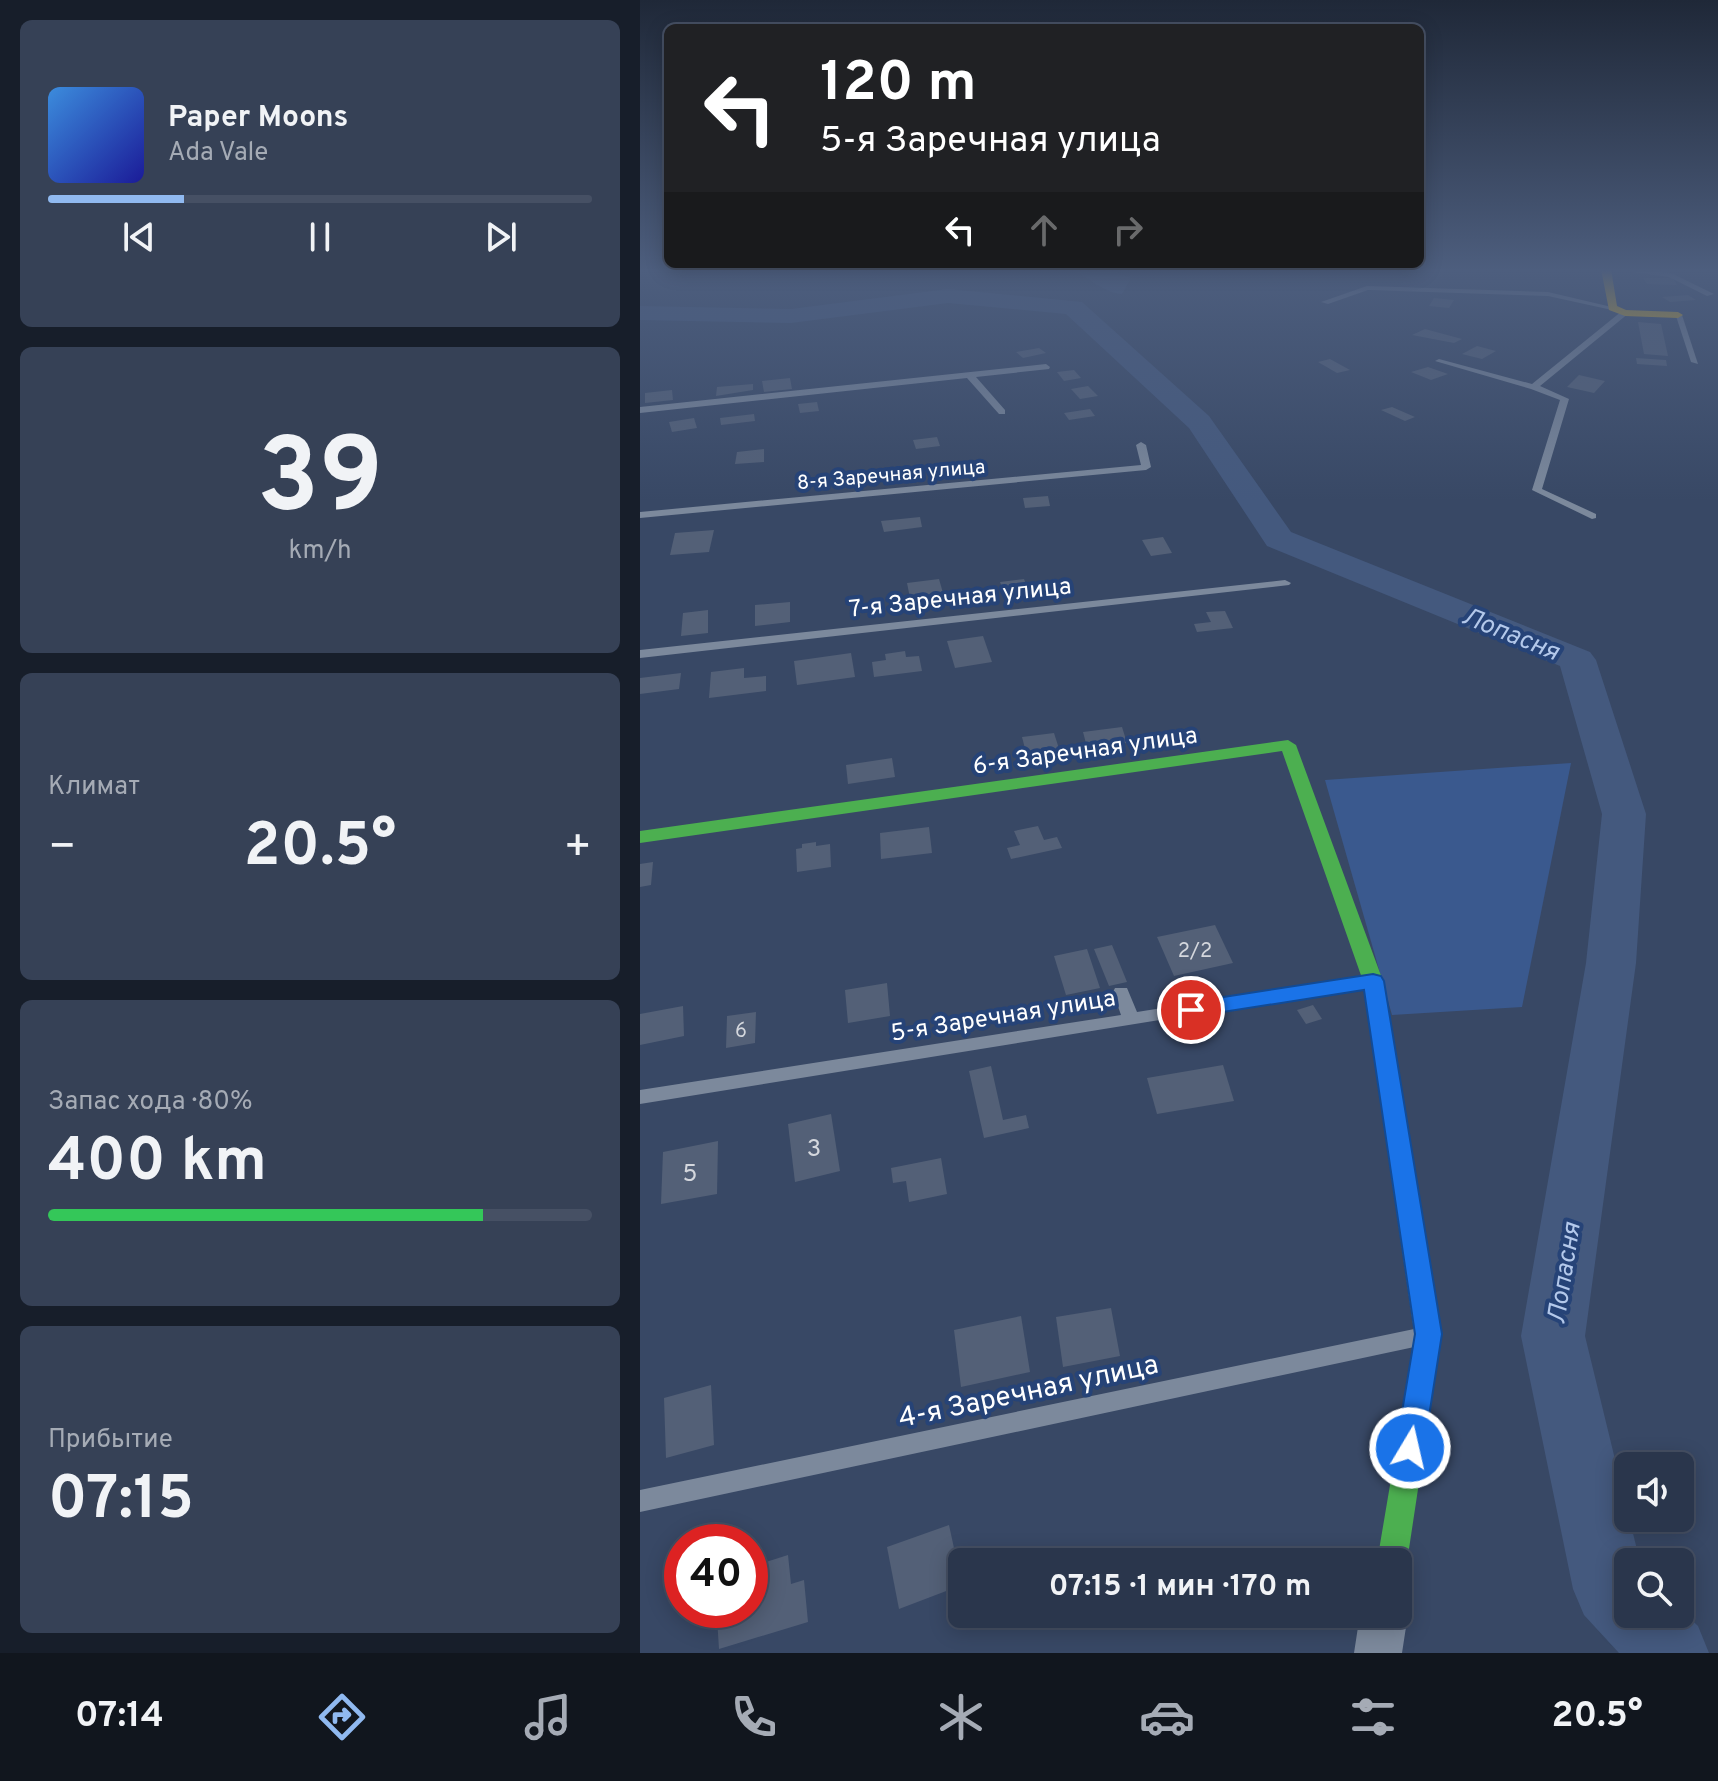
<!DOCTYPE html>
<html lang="ru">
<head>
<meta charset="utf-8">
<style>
	body { margin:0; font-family:Overpass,sans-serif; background:#364156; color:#f1f3f6; height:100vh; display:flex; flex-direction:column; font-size:30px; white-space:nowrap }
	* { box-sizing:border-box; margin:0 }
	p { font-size:26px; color:#a5abb5 }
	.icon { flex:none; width:44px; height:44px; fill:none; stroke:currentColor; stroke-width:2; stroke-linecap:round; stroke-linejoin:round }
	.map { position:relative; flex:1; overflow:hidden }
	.panel { display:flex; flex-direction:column; gap:20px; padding:20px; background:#171e2a; width:640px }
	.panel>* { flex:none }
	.guide { position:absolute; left:24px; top:24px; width:760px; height:244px; border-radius:12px; box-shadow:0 4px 20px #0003,0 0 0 2px #465064; background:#202124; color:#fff; overflow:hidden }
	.fabs { position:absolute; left:974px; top:1452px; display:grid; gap:16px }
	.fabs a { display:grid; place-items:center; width:80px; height:80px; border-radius:12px; background:#2a364c; box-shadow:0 4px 20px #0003,0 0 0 2px #465064; font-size:40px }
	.speed { position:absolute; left:24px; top:1524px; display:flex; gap:16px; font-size:40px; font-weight:700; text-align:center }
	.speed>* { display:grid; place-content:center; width:104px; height:104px; border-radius:50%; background:#2a364c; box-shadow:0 4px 20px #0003,0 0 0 2px #465064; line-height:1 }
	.speed .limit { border:12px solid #d22; background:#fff; color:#111 }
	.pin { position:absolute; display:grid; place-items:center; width:68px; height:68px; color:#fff; margin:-34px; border:4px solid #fff; border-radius:50%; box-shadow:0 2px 8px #0007 }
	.me { position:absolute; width:88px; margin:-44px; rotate:9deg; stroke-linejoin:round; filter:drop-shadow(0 0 6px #0008) }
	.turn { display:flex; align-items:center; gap:28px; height:168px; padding:0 24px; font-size:36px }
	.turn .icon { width:104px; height:104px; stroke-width:2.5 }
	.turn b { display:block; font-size:56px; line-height:68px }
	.lanes { display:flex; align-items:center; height:76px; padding:0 24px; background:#0003; justify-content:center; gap:40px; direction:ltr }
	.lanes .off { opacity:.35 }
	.big { font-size:60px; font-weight:700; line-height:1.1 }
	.panel .card { flex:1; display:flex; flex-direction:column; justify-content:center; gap:12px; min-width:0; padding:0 28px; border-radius:12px; background:#364156 }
	.panel .dial { align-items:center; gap:0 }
	.dial b { font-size:104px; line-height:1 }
	.song { display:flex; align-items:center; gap:24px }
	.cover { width:96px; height:96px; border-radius:12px; background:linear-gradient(135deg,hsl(210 70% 55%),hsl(240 70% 35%)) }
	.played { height:8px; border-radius:4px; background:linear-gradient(90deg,#90b9f0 25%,#465064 25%) }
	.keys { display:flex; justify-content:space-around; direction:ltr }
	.heat { display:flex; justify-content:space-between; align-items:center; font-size:44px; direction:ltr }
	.charge { height:12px; border-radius:6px; background:linear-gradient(90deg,#34c759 80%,#465064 0) }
	.trip { position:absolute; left:308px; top:1548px; width:464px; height:80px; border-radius:12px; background:#2a364c; box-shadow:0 4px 20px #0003,0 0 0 2px #465064; font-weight:700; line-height:80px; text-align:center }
	.dock { display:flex; height:128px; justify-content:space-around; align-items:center; background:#11161e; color:#a5abb5 }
	.dock .icon { width:56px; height:56px }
	.dock .selected { color:#90b9f0 }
	.dock b { font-size:36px; color:#f1f3f6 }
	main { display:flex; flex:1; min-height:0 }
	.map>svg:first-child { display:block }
	.green { fill:#3a598e }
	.water { fill:#44597e }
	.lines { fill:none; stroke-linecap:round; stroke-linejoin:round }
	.river { fill:#44597e; fill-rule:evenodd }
	.building { fill:#536077 }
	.lane { fill:#7c899c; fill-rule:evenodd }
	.street { fill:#7c899c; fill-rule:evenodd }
	.fast { fill:#4caf50; fill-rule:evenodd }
	.slow { fill:#ffc107; fill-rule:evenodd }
	.route { fill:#1a73e8; stroke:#114b97; stroke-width:2 }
	.labels { text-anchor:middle; stroke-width:8; stroke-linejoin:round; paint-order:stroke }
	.far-street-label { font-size:20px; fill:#fff; stroke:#264377 }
	.number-label { font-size:20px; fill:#d4d7dd }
	.street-label { font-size:24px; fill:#fff; stroke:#264377 }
	.near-number-label { font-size:24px; fill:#d4d7dd }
	.water-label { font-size:26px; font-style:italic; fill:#b3c8ea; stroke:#264377 }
	.near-street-label { font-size:28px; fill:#fff; stroke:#264377 }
</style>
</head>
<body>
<main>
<section class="panel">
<div class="card">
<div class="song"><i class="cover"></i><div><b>Paper Moons</b><p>Ada Vale</p></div></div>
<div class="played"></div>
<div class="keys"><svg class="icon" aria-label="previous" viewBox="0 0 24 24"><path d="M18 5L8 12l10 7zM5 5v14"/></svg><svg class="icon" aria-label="pause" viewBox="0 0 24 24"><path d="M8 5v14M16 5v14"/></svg><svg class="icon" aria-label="next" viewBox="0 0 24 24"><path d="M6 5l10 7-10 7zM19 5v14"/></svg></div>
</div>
<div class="card dial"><b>39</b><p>km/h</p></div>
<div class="card"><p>Климат</p>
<div class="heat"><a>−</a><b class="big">20.5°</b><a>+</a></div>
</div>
<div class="card"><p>Запас хода · 80%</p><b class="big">400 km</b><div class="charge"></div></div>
<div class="card"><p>Прибытие</p><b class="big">07:15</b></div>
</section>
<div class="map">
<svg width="1078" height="1653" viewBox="0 0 1078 1653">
	<rect width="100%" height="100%" fill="#384865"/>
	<!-- green -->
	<path class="green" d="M931,763l-49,244 -130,8 -67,-235z"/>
	<!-- water -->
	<path class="water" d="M431,269h36l24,9 -9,16c-18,-1 -34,-17 -51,-25z"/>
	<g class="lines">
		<!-- river -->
		<path class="river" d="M308,289l134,13 127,114 82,116 299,120 6,8 50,154 -10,149 -51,373 55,226h-12v52h52v-5l18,17 11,27h-90l-35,-38 -11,-26 -52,-253 65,-373 16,-149 -42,-148 -293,-120 -78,-118 -123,-114 -118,-11 -157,20 -151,-3v-14l151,3z"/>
	</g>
	<!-- building -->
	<g class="building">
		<path d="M1003,278h30l4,7 -30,-1z"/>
		<path d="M1048,295l8,5 -26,2 -8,-5z"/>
		<path d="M794,298l20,2 -5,8 -20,-2z"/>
		<path d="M998,322l23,2 7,32 -24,-2z"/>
		<path d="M785,329l37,10 -8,4 -42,-8z"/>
		<path d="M837,346l19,5 -14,8 -20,-5z"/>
		<path d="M399,348l7,5 -23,5 -7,-6z"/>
		<path d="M996,358l30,2 1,6 -30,-2z"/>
		<path d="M690,359l20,11 -13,3 -19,-11z"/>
		<path d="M788,367l20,7 -17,6 -20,-8z"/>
		<path d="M434,370l7,8 -17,3 -7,-9z"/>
		<path d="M939,375l26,6 -11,12 -27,-6z"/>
		<path d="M150,378l2,11 -28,3 -2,-11z"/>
		<path d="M113,384v6l-37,6 1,-9z"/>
		<path d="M448,386l10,10 -18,3 -9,-10z"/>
		<path d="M32,390l1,10 -28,3v-10z"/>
		<path d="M177,402l2,9 -19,2 -2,-9z"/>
		<path d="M752,407l23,10 -10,4 -24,-11z"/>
		<path d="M450,409l5,7 -26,4 -5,-7z"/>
		<path d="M114,414l1,7 -34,4 -1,-7z"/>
		<path d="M54,418l3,10 -25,4 -3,-10z"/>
		<path d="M297,437l3,9 -24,3 -3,-9z"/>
		<path d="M124,449v13l-29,2 2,-12z"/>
		<path d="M408,496l2,10 -25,2 -2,-10z"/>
		<path d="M280,517l2,10 -38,5 -3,-11z"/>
		<path d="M74,530l-5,22 -39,3 5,-22z"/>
		<path d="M523,537l9,16 -21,3 -9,-16z"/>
		<path d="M299,579l4,14 -33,5 -3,-15z"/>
		<path d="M384,579l6,16 -24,3 -6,-16z"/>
		<path d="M150,602v20l-35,4v-21z"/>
		<path d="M68,610v23l-27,3 2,-23z"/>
		<path d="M585,611l8,17 -36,4 -3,-8 17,-2 -5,-10z"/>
		<path d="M343,636l9,26 -37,6 -8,-27z"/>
		<path d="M265,651l1,6 13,-1 3,15 -48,6 -2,-15 14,-2 -1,-6z"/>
		<path d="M211,653l4,24 -58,8 -3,-24z"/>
		<path d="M104,668v10l22,-2v15l-57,7 2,-26z"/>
		<path d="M41,673l-2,16 -39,5v-16z"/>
		<path d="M482,727l5,16 -40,4 -4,-15z"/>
		<path d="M414,733l7,22 -33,5 -6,-23z"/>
		<path d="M252,758l3,19 -47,7 -2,-19z"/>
		<path d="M398,826l6,14 13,-3 5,11 -51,11 -4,-11 13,-3 -6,-14z"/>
		<path d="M289,827l3,26 -51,6 -1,-26z"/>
		<path d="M176,842v4l14,-2 1,23 -34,5 -1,-23 6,-1v-4z"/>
		<path d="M13,862l-2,23 -11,2v-23z"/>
		<path d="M575,925l18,38 -59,13 -17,-39z"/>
		<path d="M472,945l15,37 -18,4 -15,-37z"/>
		<path d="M447,949l13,39 -34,7 -12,-39z"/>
		<path d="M247,983l3,33 -42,7 -3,-33z"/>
		<path d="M673,1005l9,14 -16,5 -9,-14z"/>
		<path d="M43,1006l1,30 -44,9v-31z"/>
		<path d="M116,1012l-1,31 -29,5 1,-32z"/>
		<path d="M583,1065l11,36 -77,13 -10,-36z"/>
		<path d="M351,1066l12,54 23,-5 3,13 -45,10 -15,-67z"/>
		<path d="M191,1114l9,57 -45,11 -7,-58z"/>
		<path d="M78,1141l-1,53 -56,10 2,-52z"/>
		<path d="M301,1158l6,36 -38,8 -3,-21 -13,2 -2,-15z"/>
		<path d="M471,1308l9,48 -57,11 -7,-50z"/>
		<path d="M381,1316l9,56 -69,15 -7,-57z"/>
		<path d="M71,1385l3,60 -48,13 -2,-60z"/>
		<path d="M309,1525l13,60 -63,24 -12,-62z"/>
		<path d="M148,1555l3,29 13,-4 4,42 -89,27 -2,-31 12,-3 -1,-5h22v-43z"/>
	</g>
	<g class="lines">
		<!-- lane -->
		<g class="lane">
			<path d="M972,269l59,4 43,21 -7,2 -38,-19z"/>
			<path d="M727,286l181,6 68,16 -4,2 -64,-14 -180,-6 -40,14 -7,-2z"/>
			<path d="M982,311l7,2 -89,73 29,13 -27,90 54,25v4l-4,1 -60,-29 28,-90 -29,-11 -96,-28 4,-2 93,25z"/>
			<path d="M1035,313l7,2 16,49 -7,-2z"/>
			<path d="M406,364l4,3 -1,2 -73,8 29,33v4h-6l-32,-36 -327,35v-6z"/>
			<path d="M501,442l5,3 5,22 -5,3 -506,48v-6l501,-47 -5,-20z"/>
			<path d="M645,580l6,3 -2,2 -649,73v-8z"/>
			<path d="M730,975l6,2 2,4 -2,4 -736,119v-14l481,-75 -8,-23 2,-4h12l10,24z"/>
			<path d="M779,1328l7,3 3,6 -3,6 -7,3 -779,166v-22z"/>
		</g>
		<!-- street -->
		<path class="street" d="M758,1596l10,18 -6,39h-48l6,-39h38z"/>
		<!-- fast -->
		<g class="fast">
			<path d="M648,740l8,5 87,236 19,118 -3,6 -8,3 -8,-3 -3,-6 -17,-118 -81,-230 -642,92v-12z"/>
			<path d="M788,1325l9,4 4,8 -34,225 -5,10 -4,2v-12h-21l38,-225 4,-8z"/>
		</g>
		<!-- slow -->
		<g class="slow">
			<path d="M961,269h10l6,37 9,4 52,2 5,3 -5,3 -53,-2 -16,-6z"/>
			<path d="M751,1090l8,3 3,6 39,238 -4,8 -9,4 -9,-4 -4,-8 -35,-238 3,-6z"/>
		</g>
	</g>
	<!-- sky -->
	<linearGradient id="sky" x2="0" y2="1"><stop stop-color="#1f2838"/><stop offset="0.54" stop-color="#4d5e7e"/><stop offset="1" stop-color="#4d5e7e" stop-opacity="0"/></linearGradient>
	<rect width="1078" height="501" fill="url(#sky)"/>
	<!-- route -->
	<path class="route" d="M733,974l8,2 3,5 58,353 -18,114 -4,10 -10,4 -10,-4 -4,-10 19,-114 -51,-344 -173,27 -7,-2 -3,-5 3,-6 7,-2z"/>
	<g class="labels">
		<!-- far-street labels -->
		<g class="far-street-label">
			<text transform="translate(251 474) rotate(-5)" y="7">8-я Заречная улица</text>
		</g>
		<!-- number labels -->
		<g class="number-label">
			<text x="555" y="957">2/2</text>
			<text x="101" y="1037">6</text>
		</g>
		<!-- street labels -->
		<g class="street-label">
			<text transform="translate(320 597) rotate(-6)" y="8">7-я Заречная улица</text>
			<text transform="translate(445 750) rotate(-8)" y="8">6-я Заречная улица</text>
			<text transform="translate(363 1015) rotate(-9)" y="8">5-я Заречная улица</text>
		</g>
		<!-- near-number labels -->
		<g class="near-number-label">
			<text x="174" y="1156">3</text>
			<text x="50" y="1181">5</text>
		</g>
		<!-- water labels -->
		<g class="water-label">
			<text transform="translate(871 633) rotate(22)" y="9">Лопасня</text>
			<text transform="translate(923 1273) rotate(-81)" y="9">Лопасня</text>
		</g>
		<!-- near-street labels -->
		<g class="near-street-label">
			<text transform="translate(388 1390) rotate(-12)" y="10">4-я Заречная улица</text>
		</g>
	</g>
</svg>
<div class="fabs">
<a><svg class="icon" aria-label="sound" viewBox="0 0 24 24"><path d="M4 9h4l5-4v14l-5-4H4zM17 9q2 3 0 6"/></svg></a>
<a><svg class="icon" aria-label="search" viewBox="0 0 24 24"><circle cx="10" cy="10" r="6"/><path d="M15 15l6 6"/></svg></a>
</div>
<div class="speed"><div class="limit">40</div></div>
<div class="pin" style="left:551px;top:1010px;background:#d93025"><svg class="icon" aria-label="arrive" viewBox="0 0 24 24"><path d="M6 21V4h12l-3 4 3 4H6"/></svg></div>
<svg class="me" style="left:770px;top:1448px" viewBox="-20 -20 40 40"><circle r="17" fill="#1a73e8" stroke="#fff" stroke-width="3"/><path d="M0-11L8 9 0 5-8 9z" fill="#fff"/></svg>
<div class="trip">07:15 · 1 мин · 170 m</div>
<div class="guide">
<div class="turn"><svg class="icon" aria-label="left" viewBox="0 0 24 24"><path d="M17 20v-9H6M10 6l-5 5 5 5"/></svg><div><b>120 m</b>5-я Заречная улица</div></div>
<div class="lanes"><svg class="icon" aria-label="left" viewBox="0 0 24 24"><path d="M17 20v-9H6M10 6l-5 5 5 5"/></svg><svg class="icon off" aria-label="ahead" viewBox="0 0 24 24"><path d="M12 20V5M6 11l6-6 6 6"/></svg><svg class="icon off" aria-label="right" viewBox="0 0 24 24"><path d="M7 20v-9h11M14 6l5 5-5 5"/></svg></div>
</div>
</div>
</main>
<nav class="dock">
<b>07:14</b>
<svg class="icon selected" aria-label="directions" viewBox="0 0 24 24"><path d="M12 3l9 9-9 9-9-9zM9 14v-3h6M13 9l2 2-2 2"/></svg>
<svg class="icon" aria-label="music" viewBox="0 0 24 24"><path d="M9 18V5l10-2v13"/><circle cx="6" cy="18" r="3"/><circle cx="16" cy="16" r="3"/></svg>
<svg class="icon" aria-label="phone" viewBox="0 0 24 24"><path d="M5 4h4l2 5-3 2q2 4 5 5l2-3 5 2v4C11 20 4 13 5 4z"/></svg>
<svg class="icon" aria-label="climate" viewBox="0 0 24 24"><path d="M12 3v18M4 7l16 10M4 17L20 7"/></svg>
<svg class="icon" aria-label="car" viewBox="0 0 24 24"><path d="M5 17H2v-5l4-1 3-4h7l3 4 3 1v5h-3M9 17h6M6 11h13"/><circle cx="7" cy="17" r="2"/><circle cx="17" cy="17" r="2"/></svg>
<svg class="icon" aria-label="filters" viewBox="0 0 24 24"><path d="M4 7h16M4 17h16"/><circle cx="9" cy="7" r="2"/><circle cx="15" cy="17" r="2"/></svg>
<b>20.5°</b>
</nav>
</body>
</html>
